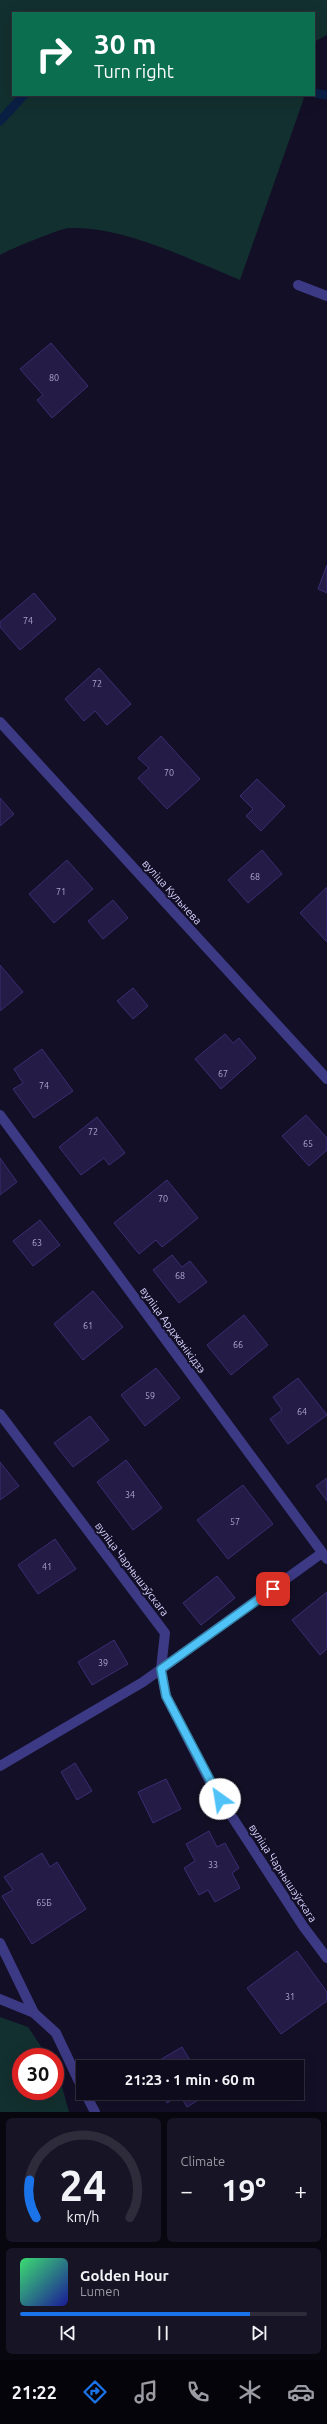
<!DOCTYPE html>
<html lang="en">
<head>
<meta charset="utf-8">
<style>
	body { margin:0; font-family:Ubuntu,sans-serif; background:#171425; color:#f1f3f6; height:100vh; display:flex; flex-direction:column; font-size:15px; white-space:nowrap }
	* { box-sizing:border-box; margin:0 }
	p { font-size:13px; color:#9b9ba3 }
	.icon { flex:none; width:22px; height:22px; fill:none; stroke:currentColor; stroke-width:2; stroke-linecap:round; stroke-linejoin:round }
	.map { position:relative; height:2112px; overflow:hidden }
	.sheet { display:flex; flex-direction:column; gap:6px; padding:6px; background:#08060f; flex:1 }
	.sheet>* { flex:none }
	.hud { position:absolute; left:12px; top:12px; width:303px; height:84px; border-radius:0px; box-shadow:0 4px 16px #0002,0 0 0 1px #2e2b3b; background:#0b6e4f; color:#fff; overflow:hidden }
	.speed { position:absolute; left:12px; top:2048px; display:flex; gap:8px; font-size:20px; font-weight:700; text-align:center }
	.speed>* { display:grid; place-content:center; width:52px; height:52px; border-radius:50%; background:#0e0b1c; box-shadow:0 4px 16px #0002,0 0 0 1px #2e2b3b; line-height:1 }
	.speed .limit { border:6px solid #d22; background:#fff; color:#111 }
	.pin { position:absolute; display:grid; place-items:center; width:34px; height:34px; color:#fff; margin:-17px; border-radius:8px; box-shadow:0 2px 6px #0006 }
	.me { position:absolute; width:44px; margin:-22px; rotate:328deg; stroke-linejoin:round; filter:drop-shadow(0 0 3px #0008) }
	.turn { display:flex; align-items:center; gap:14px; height:84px; padding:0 16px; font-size:18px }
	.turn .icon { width:52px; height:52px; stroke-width:2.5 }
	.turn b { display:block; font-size:28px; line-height:34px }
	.big { font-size:30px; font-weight:700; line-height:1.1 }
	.sheet .card { flex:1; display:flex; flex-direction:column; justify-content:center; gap:6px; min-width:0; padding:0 14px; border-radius:6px; background:#171425 }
	.sheet .dial { align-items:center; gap:0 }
	.dial svg { height:104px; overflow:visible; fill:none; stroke:#2e2b3b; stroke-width:7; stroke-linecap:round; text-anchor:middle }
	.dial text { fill:#f1f3f6; stroke:none }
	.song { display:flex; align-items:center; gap:12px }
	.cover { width:48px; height:48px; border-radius:6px; background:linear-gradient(135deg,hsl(140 70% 55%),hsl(240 70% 35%)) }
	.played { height:4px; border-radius:2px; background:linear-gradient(90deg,#1a73e8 80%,#2e2b3b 80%) }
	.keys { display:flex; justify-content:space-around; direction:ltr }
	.heat { display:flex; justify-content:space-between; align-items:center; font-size:22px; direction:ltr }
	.sheet .tiles { flex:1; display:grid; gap:6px; grid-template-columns:1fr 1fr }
	.card:last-child { grid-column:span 2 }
	.trip { position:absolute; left:76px; top:2060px; width:228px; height:40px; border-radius:0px; background:#0e0b1c; box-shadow:0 4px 16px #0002,0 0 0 1px #2e2b3b; font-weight:700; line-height:40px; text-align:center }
	.menu { display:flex; height:64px; justify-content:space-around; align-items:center; background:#06040b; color:#9b9ba3 }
	.menu .icon { width:28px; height:28px }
	.menu .selected { color:#1a73e8 }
	.menu b { font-size:18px; color:#f1f3f6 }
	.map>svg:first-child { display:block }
	.green { fill:#12302f }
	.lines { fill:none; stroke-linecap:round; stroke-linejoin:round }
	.stream { stroke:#0a1f44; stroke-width:9 }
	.building { fill:#241b47; stroke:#3b2d73 }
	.minor { stroke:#3d3a85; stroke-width:10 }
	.route-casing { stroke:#337fa1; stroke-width:10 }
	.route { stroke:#4fc3f7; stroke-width:7 }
	.labels { text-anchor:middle; stroke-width:4; stroke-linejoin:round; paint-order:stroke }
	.number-label { font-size:9px; fill:#aca6d1 }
	.street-label { font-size:11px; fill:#d9d4ff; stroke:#130f26 }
</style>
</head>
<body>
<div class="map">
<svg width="327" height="2112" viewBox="0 0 327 2112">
	<rect width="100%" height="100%" fill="#130f26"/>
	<!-- green -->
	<g class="green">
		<path d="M0,0h327v35l-13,7v-29h-301v82h288l3,3 -64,182c-52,-21 -115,-54 -172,-52 -8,1 -58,21 -68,27z"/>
		<path d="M0,2017l28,10 20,30h-27v34h34v-24l3,5 11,40h-69z"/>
	</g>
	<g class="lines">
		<!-- stream -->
		<g class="stream">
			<path d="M314,93l13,2"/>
			<path d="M0,121l24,-26"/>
		</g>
	</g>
	<!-- building -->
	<g class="building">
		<path d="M51,343l37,43 -36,32 -15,-18 6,-5 -23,-26z"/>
		<path d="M327,565v28l-9,-4z"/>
		<path d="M34,593l22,26 -36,31 -20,-23v-5z"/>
		<path d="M99,668l32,36 -24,21 -12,-14 -11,10 -19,-22z"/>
		<path d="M161,736l39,43 -33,30 -29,-31 11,-10 -11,-10z"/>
		<path d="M257,779l28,27 -24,25 -15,-15 7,-7 -13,-13z"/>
		<path d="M0,798l14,16 -14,12z"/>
		<path d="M262,850l20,24 -34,29 -20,-23z"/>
		<path d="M67,860l26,29 -39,34 -25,-29z"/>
		<path d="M327,887v55l-27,-29z"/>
		<path d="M113,900l15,18 -25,21 -15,-18z"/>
		<path d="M0,965l23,27 -23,19z"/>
		<path d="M133,988l15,18 -15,13 -16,-18z"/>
		<path d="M225,1034l8,9 6,-5 17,20 -35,31 -26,-30z"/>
		<path d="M42,1049l31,42 -39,27 -21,-29 10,-6 -9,-14z"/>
		<path d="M306,1115l21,23v12l-18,16 -27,-30z"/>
		<path d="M97,1117l28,36 -16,12 -5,-7 -23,17 -22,-28z"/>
		<path d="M0,1158l17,24 -17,13z"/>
		<path d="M167,1180l31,38 -36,29 -6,-7 -17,14 -25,-31z"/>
		<path d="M40,1220l20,25 -27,21 -20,-25z"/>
		<path d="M172,1255l10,12 8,-6 17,21 -28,21 -26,-33z"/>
		<path d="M93,1291l30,36 -40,33 -29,-36z"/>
		<path d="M244,1315l24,30 -37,30 -24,-30z"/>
		<path d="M156,1368l24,30 -35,28 -24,-31z"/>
		<path d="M298,1378l29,37 -39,29 -18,-25 12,-9 -9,-13z"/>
		<path d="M90,1416l19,24 -36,27 -19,-24z"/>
		<path d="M126,1460l36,48 -29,22 -36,-48z"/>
		<path d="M0,1462l19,24 -19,14z"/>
		<path d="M327,1478v23l-11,-15z"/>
		<path d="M243,1485l30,39 -45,35 -31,-39z"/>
		<path d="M55,1539l21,30 -38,25 -20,-29z"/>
		<path d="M217,1576l18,22 -34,27 -18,-22z"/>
		<path d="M327,1592v57l-7,6 -28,-35z"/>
		<path d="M114,1640l14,24 -36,21 -14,-23z"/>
		<path d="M75,1763l17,28 -15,9 -16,-28z"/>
		<path d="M166,1779l15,30 -28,14 -15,-31z"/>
		<path d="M209,1831l8,16 8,-4 14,25 -7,5 8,15 -25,14 -7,-12 -9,5 -15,-27 11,-7 -9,-17z"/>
		<path d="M42,1853l8,14 7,-5 29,47 -54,35 -30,-48 11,-6 -9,-13z"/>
		<path d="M297,1951l30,41v9l-46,33 -34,-46z"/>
		<path d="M182,2047l12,20h-46z"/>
		<path d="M161,2093h49l-23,14 -7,-12 -13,8z"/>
	</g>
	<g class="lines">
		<!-- minor -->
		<g class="minor">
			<path d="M298,285l29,11"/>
			<path d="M0,722l327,357"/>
			<path d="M0,1115l327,444"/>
			<path d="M0,1414l165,219 -4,36 5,27 46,90 91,140 24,32"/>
			<path d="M0,1766l143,-84 179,-129"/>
			<path d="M0,1943l34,70"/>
			<path d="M0,1999l34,14 22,20 27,57"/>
			<path d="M85,2093l10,19"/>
		</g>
	</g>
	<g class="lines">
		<!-- route casing -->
		<g class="route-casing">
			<path id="route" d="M220,1799l-54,-103 -5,-27 112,-80"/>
		</g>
		<!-- route -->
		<use href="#route" class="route"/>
	</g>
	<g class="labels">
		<!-- number labels -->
		<g class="number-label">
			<text x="54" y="381">80</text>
			<text x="28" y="624">74</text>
			<text x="97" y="687">72</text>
			<text x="169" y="776">70</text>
			<text x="255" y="880">68</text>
			<text x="61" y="895">71</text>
			<text x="223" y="1077">67</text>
			<text x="44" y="1089">74</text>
			<text x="93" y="1135">72</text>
			<text x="308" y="1147">65</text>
			<text x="163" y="1202">70</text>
			<text x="37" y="1246">63</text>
			<text x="180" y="1279">68</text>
			<text x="88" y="1329">61</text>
			<text x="238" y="1348">66</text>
			<text x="150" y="1399">59</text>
			<text x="302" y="1415">64</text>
			<text x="130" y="1498">34</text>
			<text x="235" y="1525">57</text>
			<text x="47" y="1570">41</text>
			<text x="103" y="1666">39</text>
			<text x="213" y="1868">33</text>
			<text x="44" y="1906">65Б</text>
			<text x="290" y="2000">31</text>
		</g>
		<!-- street labels -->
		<g class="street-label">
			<text transform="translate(172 892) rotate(48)" y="4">вуліца Кульнева</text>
			<text transform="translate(173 1330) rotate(54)" y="4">вуліца Арджанікідзэ</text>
			<text transform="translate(132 1569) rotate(53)" y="4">вуліца Чарнышэўскага</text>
			<text transform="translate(283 1873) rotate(57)" y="4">вуліца Чарнышэўскага</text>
		</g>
	</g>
</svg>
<div class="speed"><div class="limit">30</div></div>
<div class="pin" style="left:273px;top:1589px;background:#d93025"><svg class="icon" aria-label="arrive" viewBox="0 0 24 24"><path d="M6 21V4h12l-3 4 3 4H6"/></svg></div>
<svg class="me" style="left:220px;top:1799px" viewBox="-20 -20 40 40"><circle r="19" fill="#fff"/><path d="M0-13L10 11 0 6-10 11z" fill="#4fc3f7"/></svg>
<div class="trip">21:23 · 1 min · 60 m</div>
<div class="hud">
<div class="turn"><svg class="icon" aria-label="right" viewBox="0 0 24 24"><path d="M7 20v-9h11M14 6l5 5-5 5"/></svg><div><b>30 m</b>Turn right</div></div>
</div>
</div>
<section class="sheet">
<div class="tiles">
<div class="card dial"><svg viewBox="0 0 100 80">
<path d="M14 69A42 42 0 1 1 86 69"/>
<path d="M14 69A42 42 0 0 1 9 40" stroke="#1a73e8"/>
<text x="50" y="56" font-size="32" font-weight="700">24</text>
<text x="50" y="72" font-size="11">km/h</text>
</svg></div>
<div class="card"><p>Climate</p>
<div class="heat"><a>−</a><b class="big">19°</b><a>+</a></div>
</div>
<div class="card">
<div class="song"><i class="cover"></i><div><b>Golden Hour</b><p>Lumen</p></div></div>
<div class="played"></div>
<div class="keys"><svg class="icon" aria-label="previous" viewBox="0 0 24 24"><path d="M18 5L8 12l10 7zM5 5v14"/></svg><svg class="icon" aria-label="pause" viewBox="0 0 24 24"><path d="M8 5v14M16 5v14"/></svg><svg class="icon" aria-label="next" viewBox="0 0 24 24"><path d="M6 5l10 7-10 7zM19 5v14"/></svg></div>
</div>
</div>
</section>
<nav class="menu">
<b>21:22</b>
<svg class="icon selected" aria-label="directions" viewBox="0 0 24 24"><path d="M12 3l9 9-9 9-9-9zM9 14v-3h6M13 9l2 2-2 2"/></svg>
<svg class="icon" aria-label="music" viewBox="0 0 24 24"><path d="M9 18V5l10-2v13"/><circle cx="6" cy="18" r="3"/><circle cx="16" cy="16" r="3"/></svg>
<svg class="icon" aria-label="phone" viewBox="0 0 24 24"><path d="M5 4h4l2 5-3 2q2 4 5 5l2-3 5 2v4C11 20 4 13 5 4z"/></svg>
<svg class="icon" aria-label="climate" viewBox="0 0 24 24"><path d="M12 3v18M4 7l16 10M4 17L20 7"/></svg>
<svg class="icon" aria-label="car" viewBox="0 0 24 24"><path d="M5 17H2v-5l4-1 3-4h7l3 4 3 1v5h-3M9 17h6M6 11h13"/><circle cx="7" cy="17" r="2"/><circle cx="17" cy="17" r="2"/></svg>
</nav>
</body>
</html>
